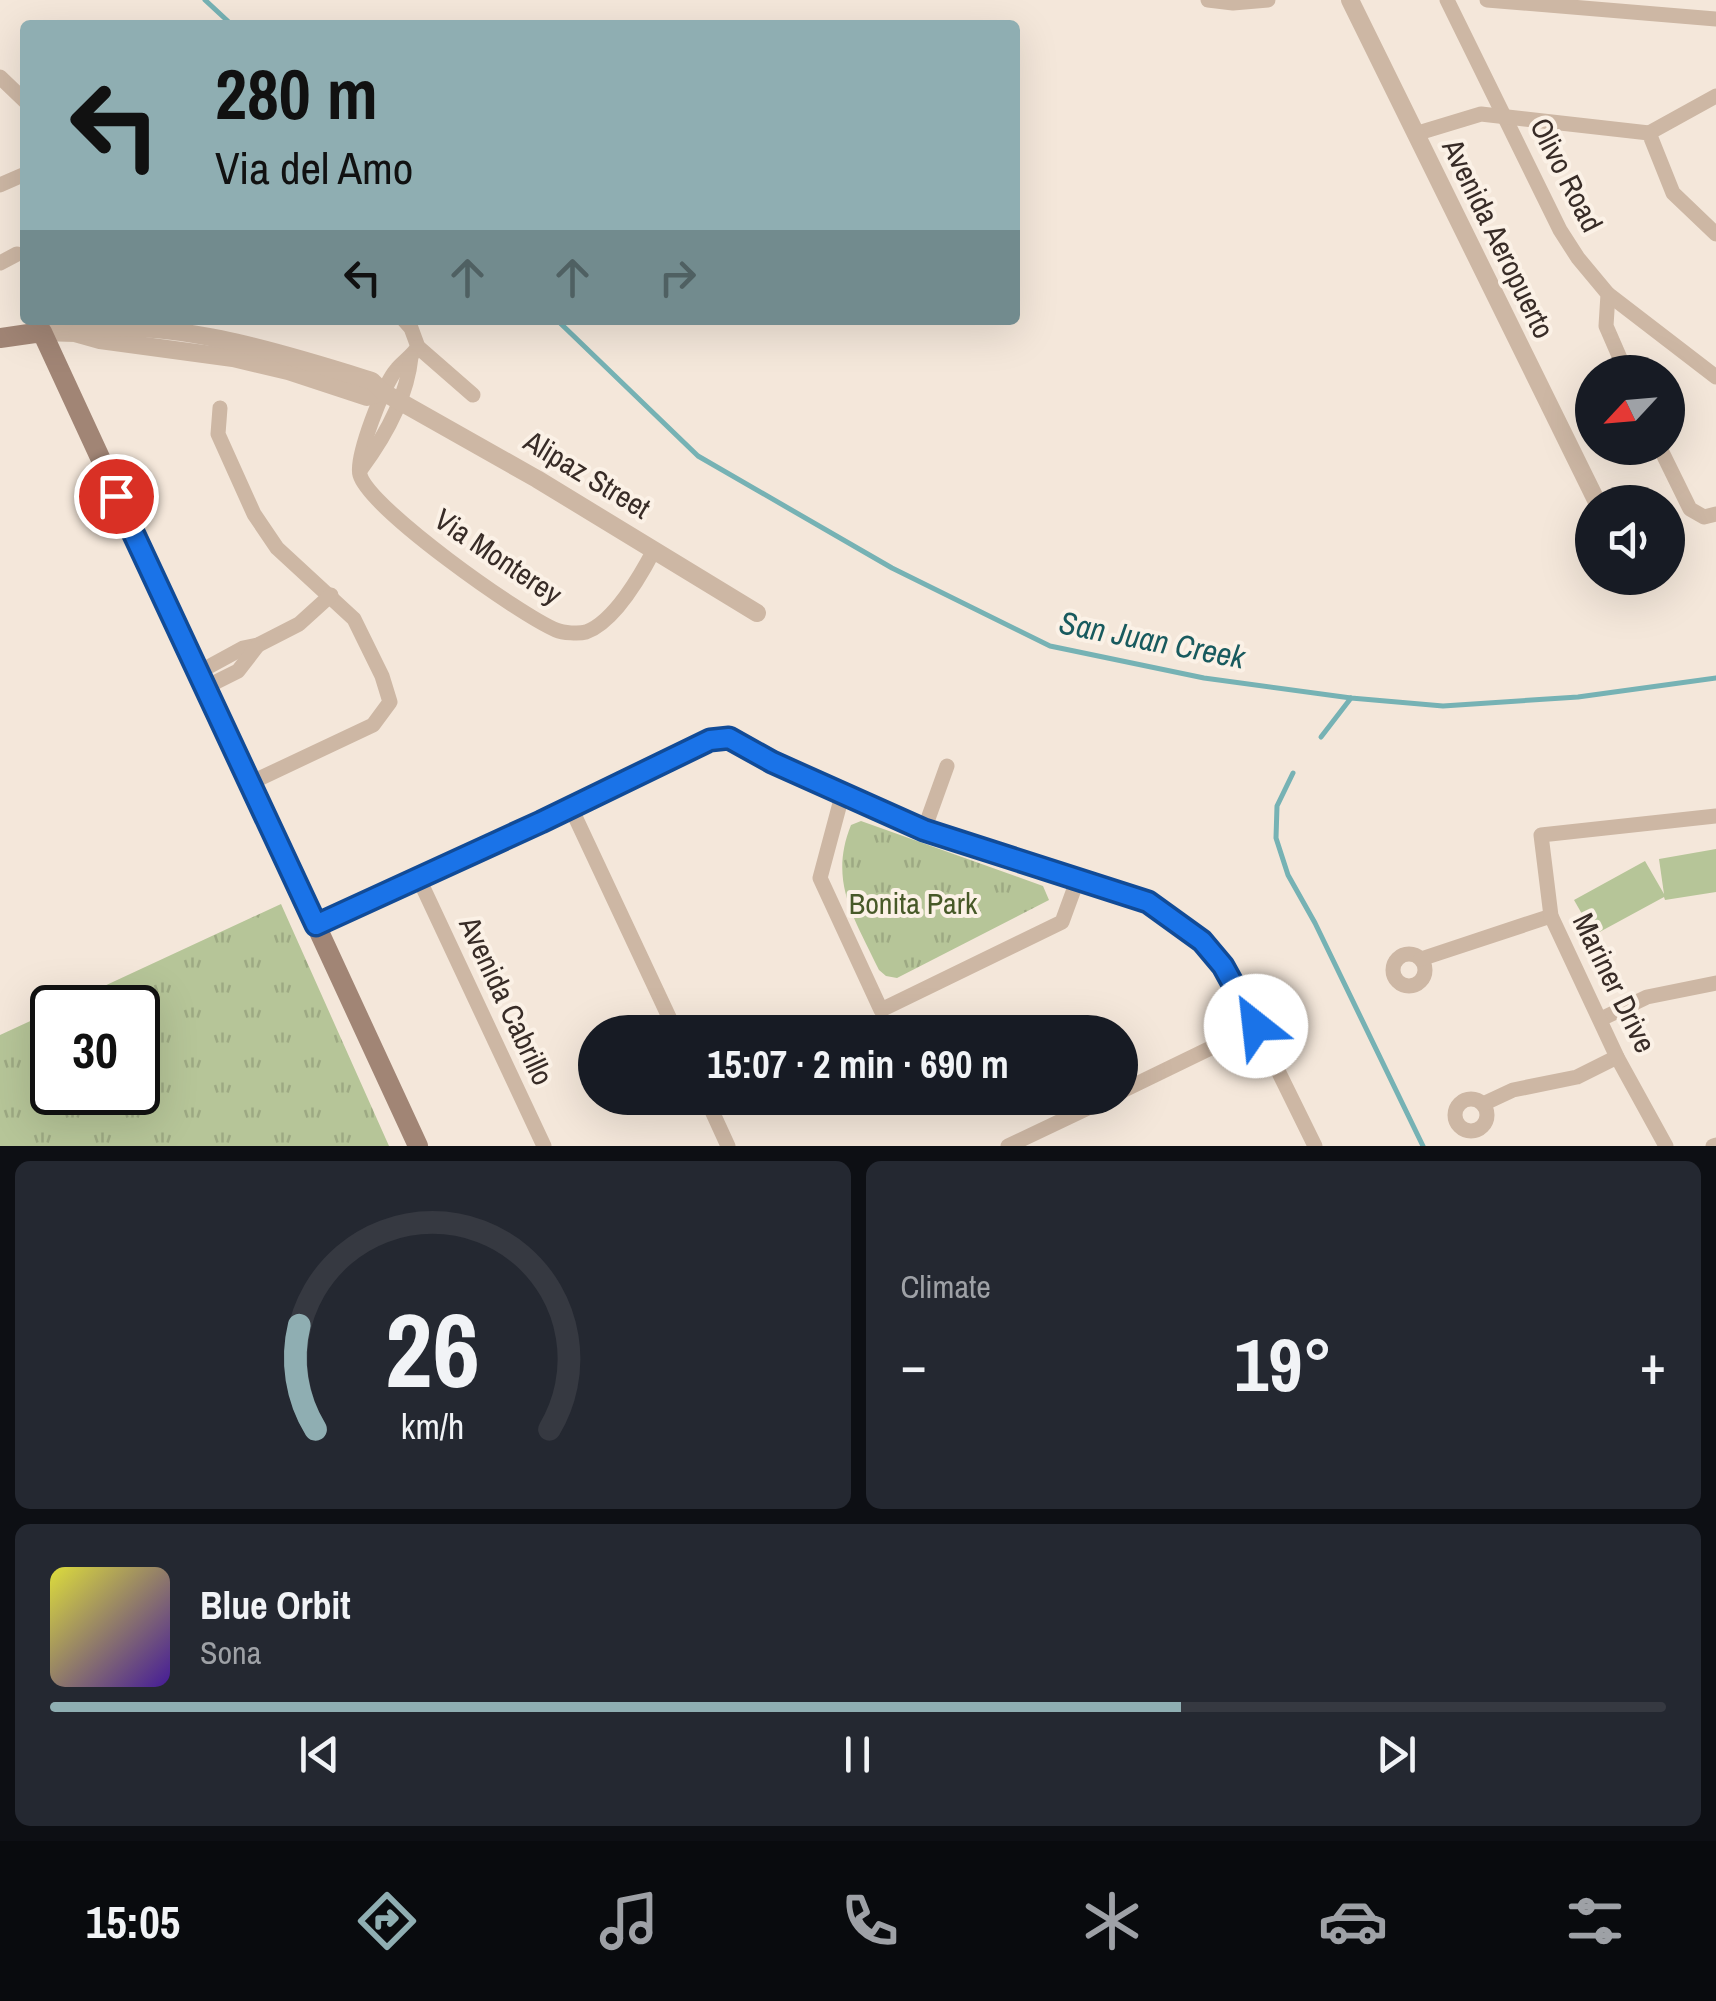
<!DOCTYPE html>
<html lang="en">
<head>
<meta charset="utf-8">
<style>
	body { margin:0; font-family:"Archivo Narrow",sans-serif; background:#242831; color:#f1f3f6; height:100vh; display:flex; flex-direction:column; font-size:38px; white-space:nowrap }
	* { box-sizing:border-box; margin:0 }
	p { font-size:32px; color:#9ea1a6 }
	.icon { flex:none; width:55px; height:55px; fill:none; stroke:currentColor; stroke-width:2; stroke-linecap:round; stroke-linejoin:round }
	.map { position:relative; height:1146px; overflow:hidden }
	.drawer { display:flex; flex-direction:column; gap:15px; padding:15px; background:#0d0f14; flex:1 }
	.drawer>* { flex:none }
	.guide { position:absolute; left:20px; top:20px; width:1000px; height:305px; border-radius:10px; box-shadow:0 10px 40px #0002; background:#8faeb2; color:#111; overflow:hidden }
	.needle { width:65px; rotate:244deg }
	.tools { position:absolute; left:1575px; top:355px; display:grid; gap:20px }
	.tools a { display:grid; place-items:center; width:110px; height:110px; border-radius:50%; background:#171b24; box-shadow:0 10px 40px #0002; font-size:50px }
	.speed { position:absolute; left:30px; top:985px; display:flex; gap:20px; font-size:50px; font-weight:700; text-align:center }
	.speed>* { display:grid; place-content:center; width:130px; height:130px; border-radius:50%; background:#171b24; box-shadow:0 10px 40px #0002; line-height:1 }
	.speed .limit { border:5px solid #111; border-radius:15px; background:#fff; color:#111 }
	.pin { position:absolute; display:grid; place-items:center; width:85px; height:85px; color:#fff; margin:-42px; border:5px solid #fff; border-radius:50%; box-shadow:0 2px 10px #0007 }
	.me { position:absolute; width:110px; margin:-55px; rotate:331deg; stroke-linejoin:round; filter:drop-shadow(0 0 8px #0008) }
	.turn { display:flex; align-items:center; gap:35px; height:210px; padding:0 30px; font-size:45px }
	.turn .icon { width:130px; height:130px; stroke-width:2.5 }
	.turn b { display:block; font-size:70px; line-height:85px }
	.lanes { display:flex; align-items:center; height:95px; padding:0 30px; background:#0003; justify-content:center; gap:50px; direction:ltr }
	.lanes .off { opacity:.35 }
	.big { font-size:75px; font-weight:700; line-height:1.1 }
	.drawer .widget { flex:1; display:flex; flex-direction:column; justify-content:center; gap:15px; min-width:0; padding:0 35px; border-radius:15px; background:#242831 }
	.drawer .dial { align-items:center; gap:0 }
	.dial svg { height:260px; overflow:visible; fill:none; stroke:#363941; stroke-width:7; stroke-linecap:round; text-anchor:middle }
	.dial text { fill:#f1f3f6; stroke:none }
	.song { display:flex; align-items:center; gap:30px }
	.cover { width:120px; height:120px; border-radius:15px; background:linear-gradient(135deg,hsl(60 70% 55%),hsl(260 70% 35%)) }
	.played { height:10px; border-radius:5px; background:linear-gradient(90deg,#8faeb2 70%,#363941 70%) }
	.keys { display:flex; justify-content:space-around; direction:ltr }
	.heat { display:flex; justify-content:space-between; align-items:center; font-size:55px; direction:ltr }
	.drawer .tiles { flex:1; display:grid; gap:15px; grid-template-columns:1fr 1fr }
	.widget:last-child { grid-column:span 2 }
	.trip { position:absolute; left:578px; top:1015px; width:560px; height:100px; border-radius:50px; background:#171b24; box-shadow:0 10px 40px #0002; font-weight:700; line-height:100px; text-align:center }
	.menu { display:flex; height:160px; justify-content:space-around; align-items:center; background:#090b0e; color:#9ea1a6 }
	.menu .icon { width:70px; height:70px }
	.menu .selected { color:#8faeb2 }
	.menu b { font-size:45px; color:#f1f3f6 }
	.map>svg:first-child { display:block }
	.green { fill:#b6c598 }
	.park { fill:url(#park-tufts) }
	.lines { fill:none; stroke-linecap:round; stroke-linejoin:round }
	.stream { stroke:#76b2b4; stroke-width:5 }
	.minor { stroke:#cdb7a4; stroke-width:15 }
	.tertiary { stroke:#cdb7a4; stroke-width:18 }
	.secondary { stroke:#a18575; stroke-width:20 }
	.route-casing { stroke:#114b97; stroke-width:25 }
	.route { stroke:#1a73e8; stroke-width:18 }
	.labels { text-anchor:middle; stroke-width:8; stroke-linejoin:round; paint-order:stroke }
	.street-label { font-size:30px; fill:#382c27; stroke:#fbf1e6 }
	.park-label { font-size:30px; fill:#475928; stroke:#fbf1e6 }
	.water-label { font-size:32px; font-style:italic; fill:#185a5e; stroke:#fbf1e6 }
</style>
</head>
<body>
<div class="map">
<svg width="1716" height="1146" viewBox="0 0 1716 1146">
	<defs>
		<pattern id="park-tufts" width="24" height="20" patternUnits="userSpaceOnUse" patternTransform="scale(2.5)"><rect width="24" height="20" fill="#b6c598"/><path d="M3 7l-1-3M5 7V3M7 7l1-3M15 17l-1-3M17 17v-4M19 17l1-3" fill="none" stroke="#9da983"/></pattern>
	</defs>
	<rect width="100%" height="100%" fill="#f4e7da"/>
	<!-- green -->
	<path class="green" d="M1716,849v43l-51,8 -1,-3 -70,38 -20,-35 71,-39 19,33 -5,-35z"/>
	<!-- park -->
	<g class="park">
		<path d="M861,821l182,65 6,14 -152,78 -11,-2 -7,-6c-24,-51 -51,-88 -28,-145z"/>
		<path d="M281,904l108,242h-389v-111l52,-24v81h86v-84l-79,-1z"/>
	</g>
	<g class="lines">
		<!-- stream -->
		<g class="stream">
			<path d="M205,0l27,25"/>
			<path d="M557,320l141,136 194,112 158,78 154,32 147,20 92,8 135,-9 138,-19"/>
			<path d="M1321,737l30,-39"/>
			<path d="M1293,773l-16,33 -1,32 12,37 27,48 108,223"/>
		</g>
		<!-- minor -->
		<g class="minor">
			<path d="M1208,0l25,3 35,-3"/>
			<path d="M1447,0l113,230 18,28 30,36 -2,32 20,46"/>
			<path d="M1487,0l229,19"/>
			<path d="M0,77l25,24"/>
			<path d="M1649,133l67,-37"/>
			<path d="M1415,134l66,-20 168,19 24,60 43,41"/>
			<path d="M0,185l25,-11"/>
			<path d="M0,263l17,-9"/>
			<path d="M1608,294l108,83"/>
			<path d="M404,320l7,8 7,19 55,48"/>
			<path d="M418,347c-6,9 -14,14 -21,22 -13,14 -42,89 -37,106 10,34 160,140 196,155 7,3 23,4 30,2 28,-10 55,-57 68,-82"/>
			<path d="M220,408l-2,26 36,80 23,34 77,71 28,57 8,26 -17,23 -123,58"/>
			<path d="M1660,448l30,61 14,8 12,-3"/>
			<path d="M361,469c23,-31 46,-72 50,-112"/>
			<path d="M199,672l44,-24 15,-3 41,-21 32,-29"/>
			<path d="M206,687l32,-16 20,-26"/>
			<path d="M843,792l-23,86 61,132 181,-88 15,-41"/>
			<path d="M571,808l105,224"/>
			<path d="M924,830l23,-64"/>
			<path d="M419,879l125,267"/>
			<path d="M316,925l255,-117 139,-68 19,-2 42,24 153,68 153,51 49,12 45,24 31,24 21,25 33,60 59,120"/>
			<circle cx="1409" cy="970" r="16"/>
			<path d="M1421,959l130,-43"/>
			<path d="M1601,1019l46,-22 69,-14"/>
			<path d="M1120,1092l136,-66"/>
			<path d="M706,1098l22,48"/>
			<circle cx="1471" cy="1115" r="16"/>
			<path d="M1483,1104l30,-14 64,-13 40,-20"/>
			<path d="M1008,1146l101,-48"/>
			<path d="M1666,1146l-49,-89 -66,-141 -10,-81 175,-19"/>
			<path d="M1713,1146l3,-1"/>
		</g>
		<!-- tertiary -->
		<g class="tertiary">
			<path d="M1350,0l247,502"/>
			<path d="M42,332l33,1 25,7 133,18 55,13 79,26 16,-5"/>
			<path d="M77,333c82,-20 215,23 295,48l11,11 154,87 220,134"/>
		</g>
		<!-- secondary -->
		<path class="secondary" d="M0,338l42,-6 376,814"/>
	</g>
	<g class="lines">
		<!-- route casing -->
		<g class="route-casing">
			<path id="route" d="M116,496l200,429 225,-103 169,-82 19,-2 43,24 152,68 224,72 54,39 21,25 33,60"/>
		</g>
		<!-- route -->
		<use href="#route" class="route"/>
	</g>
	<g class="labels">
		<!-- street labels -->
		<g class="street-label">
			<text transform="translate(1566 175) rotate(63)" y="10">Olivo Road</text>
			<text transform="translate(1498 239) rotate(64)" y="10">Avenida Aeropuerto</text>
			<text transform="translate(587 475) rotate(31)" y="10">Alipaz Street</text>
			<text transform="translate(498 557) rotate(34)" y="10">Via Monterey</text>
			<text transform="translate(1614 983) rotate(64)" y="10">Mariner Drive</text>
			<text transform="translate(506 1001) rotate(65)" y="10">Avenida Cabrillo</text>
		</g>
		<!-- park labels -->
		<g class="park-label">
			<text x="913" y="914">Bonita Park</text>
		</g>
		<!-- water labels -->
		<g class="water-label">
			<text transform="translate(1152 640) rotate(11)" y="11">San Juan Creek</text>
		</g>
	</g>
</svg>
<div class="tools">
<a><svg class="needle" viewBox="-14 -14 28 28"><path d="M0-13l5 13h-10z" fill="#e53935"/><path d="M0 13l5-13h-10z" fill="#9ea1a6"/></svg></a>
<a><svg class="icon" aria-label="sound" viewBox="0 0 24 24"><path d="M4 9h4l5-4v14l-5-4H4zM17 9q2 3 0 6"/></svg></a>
</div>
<div class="speed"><div class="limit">30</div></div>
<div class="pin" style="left:116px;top:496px;background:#d93025"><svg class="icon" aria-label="arrive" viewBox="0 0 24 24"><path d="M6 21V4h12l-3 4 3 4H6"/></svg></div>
<svg class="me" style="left:1256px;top:1026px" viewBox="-20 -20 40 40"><circle r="19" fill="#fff"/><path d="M0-13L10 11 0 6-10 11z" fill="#1a73e8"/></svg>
<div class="trip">15:07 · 2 min · 690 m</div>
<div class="guide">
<div class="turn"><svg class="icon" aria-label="left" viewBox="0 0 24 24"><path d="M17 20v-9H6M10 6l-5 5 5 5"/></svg><div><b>280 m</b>Via del Amo</div></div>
<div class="lanes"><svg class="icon" aria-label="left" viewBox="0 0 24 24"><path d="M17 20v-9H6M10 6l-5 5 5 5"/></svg><svg class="icon off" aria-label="ahead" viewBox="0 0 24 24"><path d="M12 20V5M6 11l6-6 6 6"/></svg><svg class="icon off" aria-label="ahead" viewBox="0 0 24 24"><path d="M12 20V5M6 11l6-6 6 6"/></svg><svg class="icon off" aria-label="right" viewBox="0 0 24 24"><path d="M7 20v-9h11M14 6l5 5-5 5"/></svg></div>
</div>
</div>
<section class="drawer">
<div class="tiles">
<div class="widget dial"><svg viewBox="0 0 100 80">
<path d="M14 69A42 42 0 1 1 86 69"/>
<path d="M14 69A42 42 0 0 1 9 37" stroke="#8faeb2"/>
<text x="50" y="56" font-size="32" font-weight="700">26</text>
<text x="50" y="72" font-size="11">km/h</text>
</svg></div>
<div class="widget"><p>Climate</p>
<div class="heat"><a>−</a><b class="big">19°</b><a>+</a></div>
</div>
<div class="widget">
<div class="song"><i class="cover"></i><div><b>Blue Orbit</b><p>Sona</p></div></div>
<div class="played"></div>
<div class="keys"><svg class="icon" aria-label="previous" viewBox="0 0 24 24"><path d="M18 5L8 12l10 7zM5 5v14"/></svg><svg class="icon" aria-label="pause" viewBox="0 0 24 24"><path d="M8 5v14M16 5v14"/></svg><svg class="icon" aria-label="next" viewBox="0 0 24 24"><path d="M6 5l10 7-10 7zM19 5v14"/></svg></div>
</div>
</div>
</section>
<nav class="menu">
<b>15:05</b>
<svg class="icon selected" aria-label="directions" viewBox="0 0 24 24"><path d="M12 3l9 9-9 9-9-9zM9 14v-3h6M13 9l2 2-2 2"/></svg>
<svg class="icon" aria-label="music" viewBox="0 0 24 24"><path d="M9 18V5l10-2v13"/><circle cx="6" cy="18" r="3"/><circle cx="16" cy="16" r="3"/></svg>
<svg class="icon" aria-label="phone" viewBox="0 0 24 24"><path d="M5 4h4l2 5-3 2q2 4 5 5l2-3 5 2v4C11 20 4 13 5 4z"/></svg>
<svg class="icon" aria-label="climate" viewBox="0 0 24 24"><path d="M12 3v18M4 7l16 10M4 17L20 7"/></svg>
<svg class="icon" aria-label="car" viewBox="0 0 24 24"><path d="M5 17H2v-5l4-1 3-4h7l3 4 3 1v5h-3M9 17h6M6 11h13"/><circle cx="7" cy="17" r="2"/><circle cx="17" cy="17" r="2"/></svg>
<svg class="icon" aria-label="filters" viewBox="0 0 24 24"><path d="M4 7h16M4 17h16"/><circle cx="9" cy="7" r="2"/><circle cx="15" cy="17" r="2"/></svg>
</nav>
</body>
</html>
